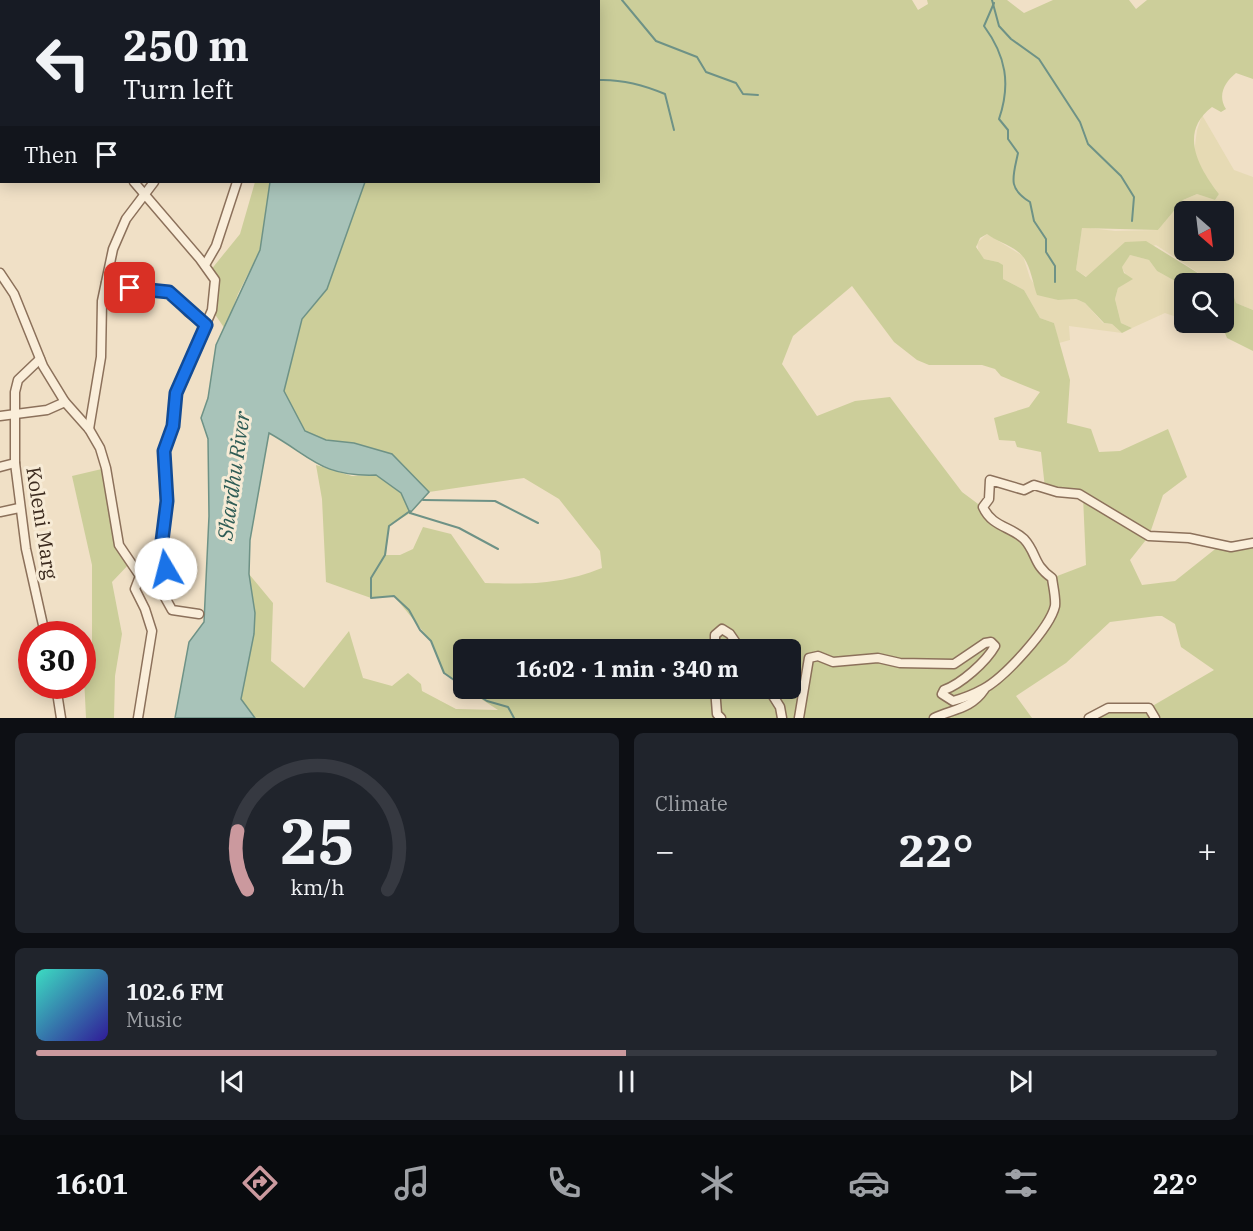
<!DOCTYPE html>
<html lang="en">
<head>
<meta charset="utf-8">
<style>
	body { margin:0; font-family:"IBM Plex Serif",serif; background:#20242c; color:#f1f3f6; height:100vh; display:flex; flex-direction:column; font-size:22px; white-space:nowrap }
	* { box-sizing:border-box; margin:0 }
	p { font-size:20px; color:#9ea1a6 }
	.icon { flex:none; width:33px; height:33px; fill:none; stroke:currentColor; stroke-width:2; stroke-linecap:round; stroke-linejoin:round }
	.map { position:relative; height:718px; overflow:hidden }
	.side { display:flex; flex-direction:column; gap:15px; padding:15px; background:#0d0f14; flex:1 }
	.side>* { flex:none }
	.hud { position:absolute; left:0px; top:0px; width:600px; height:183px; box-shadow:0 3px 15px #0003; background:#171b24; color:#f1f3f6; overflow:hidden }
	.needle { width:39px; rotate:152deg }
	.buttons { position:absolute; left:1174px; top:201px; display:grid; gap:12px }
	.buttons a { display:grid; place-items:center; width:60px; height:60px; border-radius:9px; background:#171b24; box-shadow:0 3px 15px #0003; font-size:30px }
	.speed { position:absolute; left:18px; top:621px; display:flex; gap:12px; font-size:30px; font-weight:700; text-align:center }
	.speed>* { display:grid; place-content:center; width:78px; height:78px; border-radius:50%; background:#171b24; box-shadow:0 3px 15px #0003; line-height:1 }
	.speed .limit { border:9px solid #d22; background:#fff; color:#111 }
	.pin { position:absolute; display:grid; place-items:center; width:51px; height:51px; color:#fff; margin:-26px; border-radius:12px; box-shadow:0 3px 9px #0006 }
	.me { position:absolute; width:66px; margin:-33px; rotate:352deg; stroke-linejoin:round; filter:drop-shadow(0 0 4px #0008) }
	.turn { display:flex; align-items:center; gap:21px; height:126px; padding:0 24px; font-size:27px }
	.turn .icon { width:78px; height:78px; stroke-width:2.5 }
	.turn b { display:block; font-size:42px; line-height:51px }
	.then { display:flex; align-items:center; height:57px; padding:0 24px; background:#0003; gap:12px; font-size:22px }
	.big { font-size:45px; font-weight:700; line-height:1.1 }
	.side .widget { flex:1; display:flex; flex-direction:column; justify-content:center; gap:9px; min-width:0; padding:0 21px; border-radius:9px; background:#20242c }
	.side .dial { align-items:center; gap:0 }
	.dial svg { height:156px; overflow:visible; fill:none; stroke:#363941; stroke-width:7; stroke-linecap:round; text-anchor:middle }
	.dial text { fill:#f1f3f6; stroke:none }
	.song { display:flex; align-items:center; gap:18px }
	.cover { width:72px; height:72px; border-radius:9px; background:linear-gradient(135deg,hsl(170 70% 55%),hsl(250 70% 35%)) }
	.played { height:6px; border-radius:3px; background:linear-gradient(90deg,#cb999e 50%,#363941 50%) }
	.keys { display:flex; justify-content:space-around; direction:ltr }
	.heat { display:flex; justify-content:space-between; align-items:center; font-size:33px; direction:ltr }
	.side .tiles { flex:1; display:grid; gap:15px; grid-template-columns:1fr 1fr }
	.widget:last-child { grid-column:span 2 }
	.trip { position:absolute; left:453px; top:639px; width:348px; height:60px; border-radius:9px; background:#171b24; box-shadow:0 3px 15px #0003; font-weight:700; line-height:60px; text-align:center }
	.tab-bar { display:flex; height:96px; justify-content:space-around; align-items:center; background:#090b0e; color:#9ea1a6 }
	.tab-bar .icon { width:42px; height:42px }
	.tab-bar .selected { color:#cb999e }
	.tab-bar b { font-size:27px; color:#f1f3f6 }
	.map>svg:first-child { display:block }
	.farmland { fill:#e6dab4; fill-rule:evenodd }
	.green { fill:#ccce9a; fill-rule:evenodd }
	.water { fill:#a8c3b9; stroke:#6e9286; stroke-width:1.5 }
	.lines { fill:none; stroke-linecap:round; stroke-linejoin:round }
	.stream { stroke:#6e9286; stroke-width:2 }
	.street-casing { stroke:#8c715b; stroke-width:11 }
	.street { stroke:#faeeda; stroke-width:8 }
	.route-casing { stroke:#114b97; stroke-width:15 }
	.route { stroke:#1a73e8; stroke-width:10 }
	.labels { text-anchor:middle; stroke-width:6; stroke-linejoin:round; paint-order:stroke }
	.street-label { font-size:20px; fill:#3c2b1f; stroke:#f7ebd6 }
	.water-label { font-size:21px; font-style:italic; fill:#2e5c55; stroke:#f7ebd6 }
</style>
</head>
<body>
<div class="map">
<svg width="1253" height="718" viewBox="0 0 1253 718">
	<rect width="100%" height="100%" fill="#f0e0c6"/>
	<!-- farmland -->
	<g class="farmland">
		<path d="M1202,115l32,55 19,7v133l-17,-7 -4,-13 -8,-1v-5l-10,-1 -58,-38 -51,17 -18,15 -11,-7 6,-43 33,4 43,-1 25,-30 14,-6 18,6 4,-6 -14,-18 -11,-23 3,-23zM1185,212h39v38h-39z"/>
		<path d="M987,234l36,22 7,22 11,17 17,5 18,-1 9,4 18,20 9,1 10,9 -53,-7 1,14 -11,3 -5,-20 -14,-5 -16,-28 -21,-11 -5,-17 -14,-3 -5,-5 -2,-11z"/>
		<path d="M1130,255l19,5 8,11 18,10 10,11v28l-20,-7 -33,15 -11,-5 -6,-24 3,-11 11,-8 -8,-14z"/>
	</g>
	<!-- green -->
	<g class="green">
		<path d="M0,0h157l-155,2 -2,54z"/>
		<path d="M453,0h459l6,10 10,-6 -1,-4h80l17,13 29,-13h76l7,9 11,-9h106v79l-17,-6c-11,9 -19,22 -10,36l-5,3 -9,-5c-34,26 -13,61 7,87l-4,6 -18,-6 -14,6 -25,30 -76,-2 -6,42 10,7 39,-35 21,-1 68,42 -29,1v8l-10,-11 -18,-10 -8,-11 -19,-5 -8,12 2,6 9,6 -15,9 -3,11 6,24 11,5 -10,5 -10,-9 -8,-1 -19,-20 -9,-4 -18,1 -21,-5c-4,-11 -6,-27 -13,-37 -8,-12 -27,-16 -37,-24l-7,4 -4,9 8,12 14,3 5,3v14l21,11 16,28 14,5 16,57 -3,43 24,6 8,23 21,-1 48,-22 19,48 -24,18 -14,41 -19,24 12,25 33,-4 44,-35 34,-3v175h-164l11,-7 49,-3 65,-38 -33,-23 -6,-23 -13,-8h-5l-47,6 -44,41 -50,33 16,22h-777l-14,-18 13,-66 1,-21 -6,-39 24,29 -2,58 33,27 45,-57 14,47 29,8 16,-13 13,11 1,7 34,18 42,1 -32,-21 324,-1v-38h-326l-1,37 -19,-14 -13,-32 -37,-45 -23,2 -45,-16 -4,-83 -6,-34 36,11 24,-1 25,18 9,20 -21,13 -3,29h14l13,-6 10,-22 28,7 34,49c45,1 74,2 117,-15l-2,-17 -41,-52 -35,-21 -95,14 -37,-38 -38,-11 -28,-3 -21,-9 -21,-40 18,-72 25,-30 38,-107h233v-180zM852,286l42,56 23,18 12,5h53l13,4 6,7 39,16 -11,15 -35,11 5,22 16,1 2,6 24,5 4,36 38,8 3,69 -34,13 -31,-42 -59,-44 -72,-95 -35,4 -38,15 -35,-52 11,-28z"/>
		<path d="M255,182h15l-10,68 -22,44 -13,35 -13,-19 2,-17 -4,-22 30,-37z"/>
		<path d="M1224,289l8,1 4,13 17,7v41l-26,-13 -6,-15 3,-1z"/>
		<path d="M106,468l8,50 16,45 -18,19 10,52 -7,42 -1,42h-28l-2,-41 8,-34v-78l-20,-89z"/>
	</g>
	<!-- water -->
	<path class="water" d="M270,182h95l-38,107 -25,30 -18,72 21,40 21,9 28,3 38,11 37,38 -19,21 -9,-20 -25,-18c-55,2 -64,-18 -107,-42l-19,107 -1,34 6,39 -1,21 -13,65 14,19h-80l14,-76 15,-20 5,-106 -1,-77 -7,-21 7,-20 8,-53 44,-95z"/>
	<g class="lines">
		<!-- stream -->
		<g class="stream">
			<path d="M622,0l34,41 41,16 9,15 30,11 7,11 15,1"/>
			<path d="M992,0l7,26 12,13 28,20 41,63 8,22 33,32 13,21 -2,24"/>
			<path d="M511,2l1,-2"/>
			<path d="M994,3l-10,23c22,30 27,58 15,93l9,11v9l10,14c-5,24 -11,35 12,49l4,19 12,18v13l9,14v16"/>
			<path d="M598,80c24,-1 46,5 67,14l9,36"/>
			<path d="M423,500l72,1 43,22"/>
			<path d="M410,511l-21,15 -4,29 -14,23v20l23,-2 15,14 11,20 11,11 13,32 20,14"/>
			<path d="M410,513l49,15 39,21"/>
			<path d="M466,688l21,13 21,6 6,11"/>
		</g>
		<!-- street casing -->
		<g class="street-casing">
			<g id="street">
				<path d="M161,2v-2"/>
				<path d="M212,2l1,-2"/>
				<path d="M253,2l1,-2"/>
				<path d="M311,2v-2"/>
				<path d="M0,125h2"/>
				<path d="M134,182l66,77 15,21 -3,30 -36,83 -3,33 -9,25 3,50 -6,48 5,20 -9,14"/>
				<path d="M205,265l11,-19 21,-64"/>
				<path d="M0,273l14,21 29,72 22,36 24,27 11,19 6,20 13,77 21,31 17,7 15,27 27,4"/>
				<path d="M106,283l63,9 19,20 18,13"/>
				<path d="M40,359l-22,21 -3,12v71l11,86 19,85"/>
				<path d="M0,416l47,-6 18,-8"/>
				<path d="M89,429l12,-72 1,-56 11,-52 13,-30 28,-37"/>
				<path d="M0,467l15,-4"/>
				<path d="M0,512l19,-4"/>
				<path d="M715,650v-15l7,-6 8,5 11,16"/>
				<path d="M56,686l5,32"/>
				<path d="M715,688l2,26 4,4"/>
				<path d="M768,688l12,19 2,11"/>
				<path d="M138,718l14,-87 -7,-22 -10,-20 5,-13"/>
				<path d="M799,718l10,-60 9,-2 15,6 45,-4 22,5 54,1 31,-21 6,-1 4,4c-9,16 -34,38 -51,44l-2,4 11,7c11,-3 21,-7 30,-12 21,-11 67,-61 72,-83 1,-8 -2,-20 -3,-28 -19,-13 -15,-25 -28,-39 -14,-13 -32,-12 -41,-32l6,-8 1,-19 34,10 10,-5 23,7 22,2 70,42 40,2 42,9 22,-4"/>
				<path d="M934,718c19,-9 37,-9 50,-28"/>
				<path d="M1089,718l19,-10h41l6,10"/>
			</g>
		</g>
		<!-- street -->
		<use href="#street" class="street"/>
	</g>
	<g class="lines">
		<!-- route casing -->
		<g class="route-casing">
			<path id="route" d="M130,288l39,4 37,33 -30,68 -3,33 -9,25 3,50 -6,48 5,20"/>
		</g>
		<!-- route -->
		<use href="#route" class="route"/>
	</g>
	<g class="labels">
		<!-- street labels -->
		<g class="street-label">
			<text transform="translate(42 523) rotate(81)" y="7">Koleni Marg</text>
		</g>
		<!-- water labels -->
		<g class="water-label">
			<text transform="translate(234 476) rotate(-82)" y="7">Shardhu River</text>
		</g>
	</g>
</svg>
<div class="buttons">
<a><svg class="needle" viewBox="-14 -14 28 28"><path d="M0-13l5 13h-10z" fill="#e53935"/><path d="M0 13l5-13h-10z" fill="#9ea1a6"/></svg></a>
<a><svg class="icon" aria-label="search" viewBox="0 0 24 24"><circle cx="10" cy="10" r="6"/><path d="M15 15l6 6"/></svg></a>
</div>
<div class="speed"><div class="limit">30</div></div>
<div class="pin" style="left:130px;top:288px;background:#d93025"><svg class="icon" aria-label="arrive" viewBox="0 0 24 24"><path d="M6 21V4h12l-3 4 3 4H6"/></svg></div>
<svg class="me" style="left:166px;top:569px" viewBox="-20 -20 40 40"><circle r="19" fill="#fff"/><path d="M0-13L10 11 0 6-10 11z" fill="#1a73e8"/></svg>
<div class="trip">16:02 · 1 min · 340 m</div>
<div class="hud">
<div class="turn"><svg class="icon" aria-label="left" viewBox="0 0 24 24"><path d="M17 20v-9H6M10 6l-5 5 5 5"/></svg><div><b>250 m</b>Turn left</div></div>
<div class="then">Then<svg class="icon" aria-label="arrive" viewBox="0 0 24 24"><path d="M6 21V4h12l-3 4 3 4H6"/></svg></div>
</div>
</div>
<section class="side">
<div class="tiles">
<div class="widget dial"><svg viewBox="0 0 100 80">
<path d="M14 69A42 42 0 1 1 86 69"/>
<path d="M14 69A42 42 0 0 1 9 39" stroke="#cb999e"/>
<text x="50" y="56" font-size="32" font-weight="700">25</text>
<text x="50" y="72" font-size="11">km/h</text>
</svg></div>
<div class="widget"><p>Climate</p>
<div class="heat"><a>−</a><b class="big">22°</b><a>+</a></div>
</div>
<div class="widget">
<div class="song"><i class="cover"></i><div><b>102.6 FM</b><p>Music</p></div></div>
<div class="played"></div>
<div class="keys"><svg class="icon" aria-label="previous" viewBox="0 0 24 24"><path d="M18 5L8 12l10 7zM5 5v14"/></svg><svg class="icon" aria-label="pause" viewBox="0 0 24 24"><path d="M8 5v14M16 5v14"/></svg><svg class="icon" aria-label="next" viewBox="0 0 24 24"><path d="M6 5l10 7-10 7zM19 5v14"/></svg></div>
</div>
</div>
</section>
<nav class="tab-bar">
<b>16:01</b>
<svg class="icon selected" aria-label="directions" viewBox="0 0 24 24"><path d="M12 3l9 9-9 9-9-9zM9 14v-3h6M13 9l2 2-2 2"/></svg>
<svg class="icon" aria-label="music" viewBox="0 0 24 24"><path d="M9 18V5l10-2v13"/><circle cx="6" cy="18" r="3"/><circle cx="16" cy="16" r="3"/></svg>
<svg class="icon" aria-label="phone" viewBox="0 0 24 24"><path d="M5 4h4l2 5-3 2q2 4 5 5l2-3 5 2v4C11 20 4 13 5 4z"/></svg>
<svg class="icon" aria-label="climate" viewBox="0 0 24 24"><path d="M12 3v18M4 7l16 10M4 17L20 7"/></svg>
<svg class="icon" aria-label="car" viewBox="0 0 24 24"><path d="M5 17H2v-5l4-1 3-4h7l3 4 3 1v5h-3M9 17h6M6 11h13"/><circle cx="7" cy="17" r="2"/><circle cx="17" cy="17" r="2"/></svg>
<svg class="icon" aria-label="filters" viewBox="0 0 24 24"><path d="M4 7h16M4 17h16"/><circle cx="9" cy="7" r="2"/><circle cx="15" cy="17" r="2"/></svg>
<b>22°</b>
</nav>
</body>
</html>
